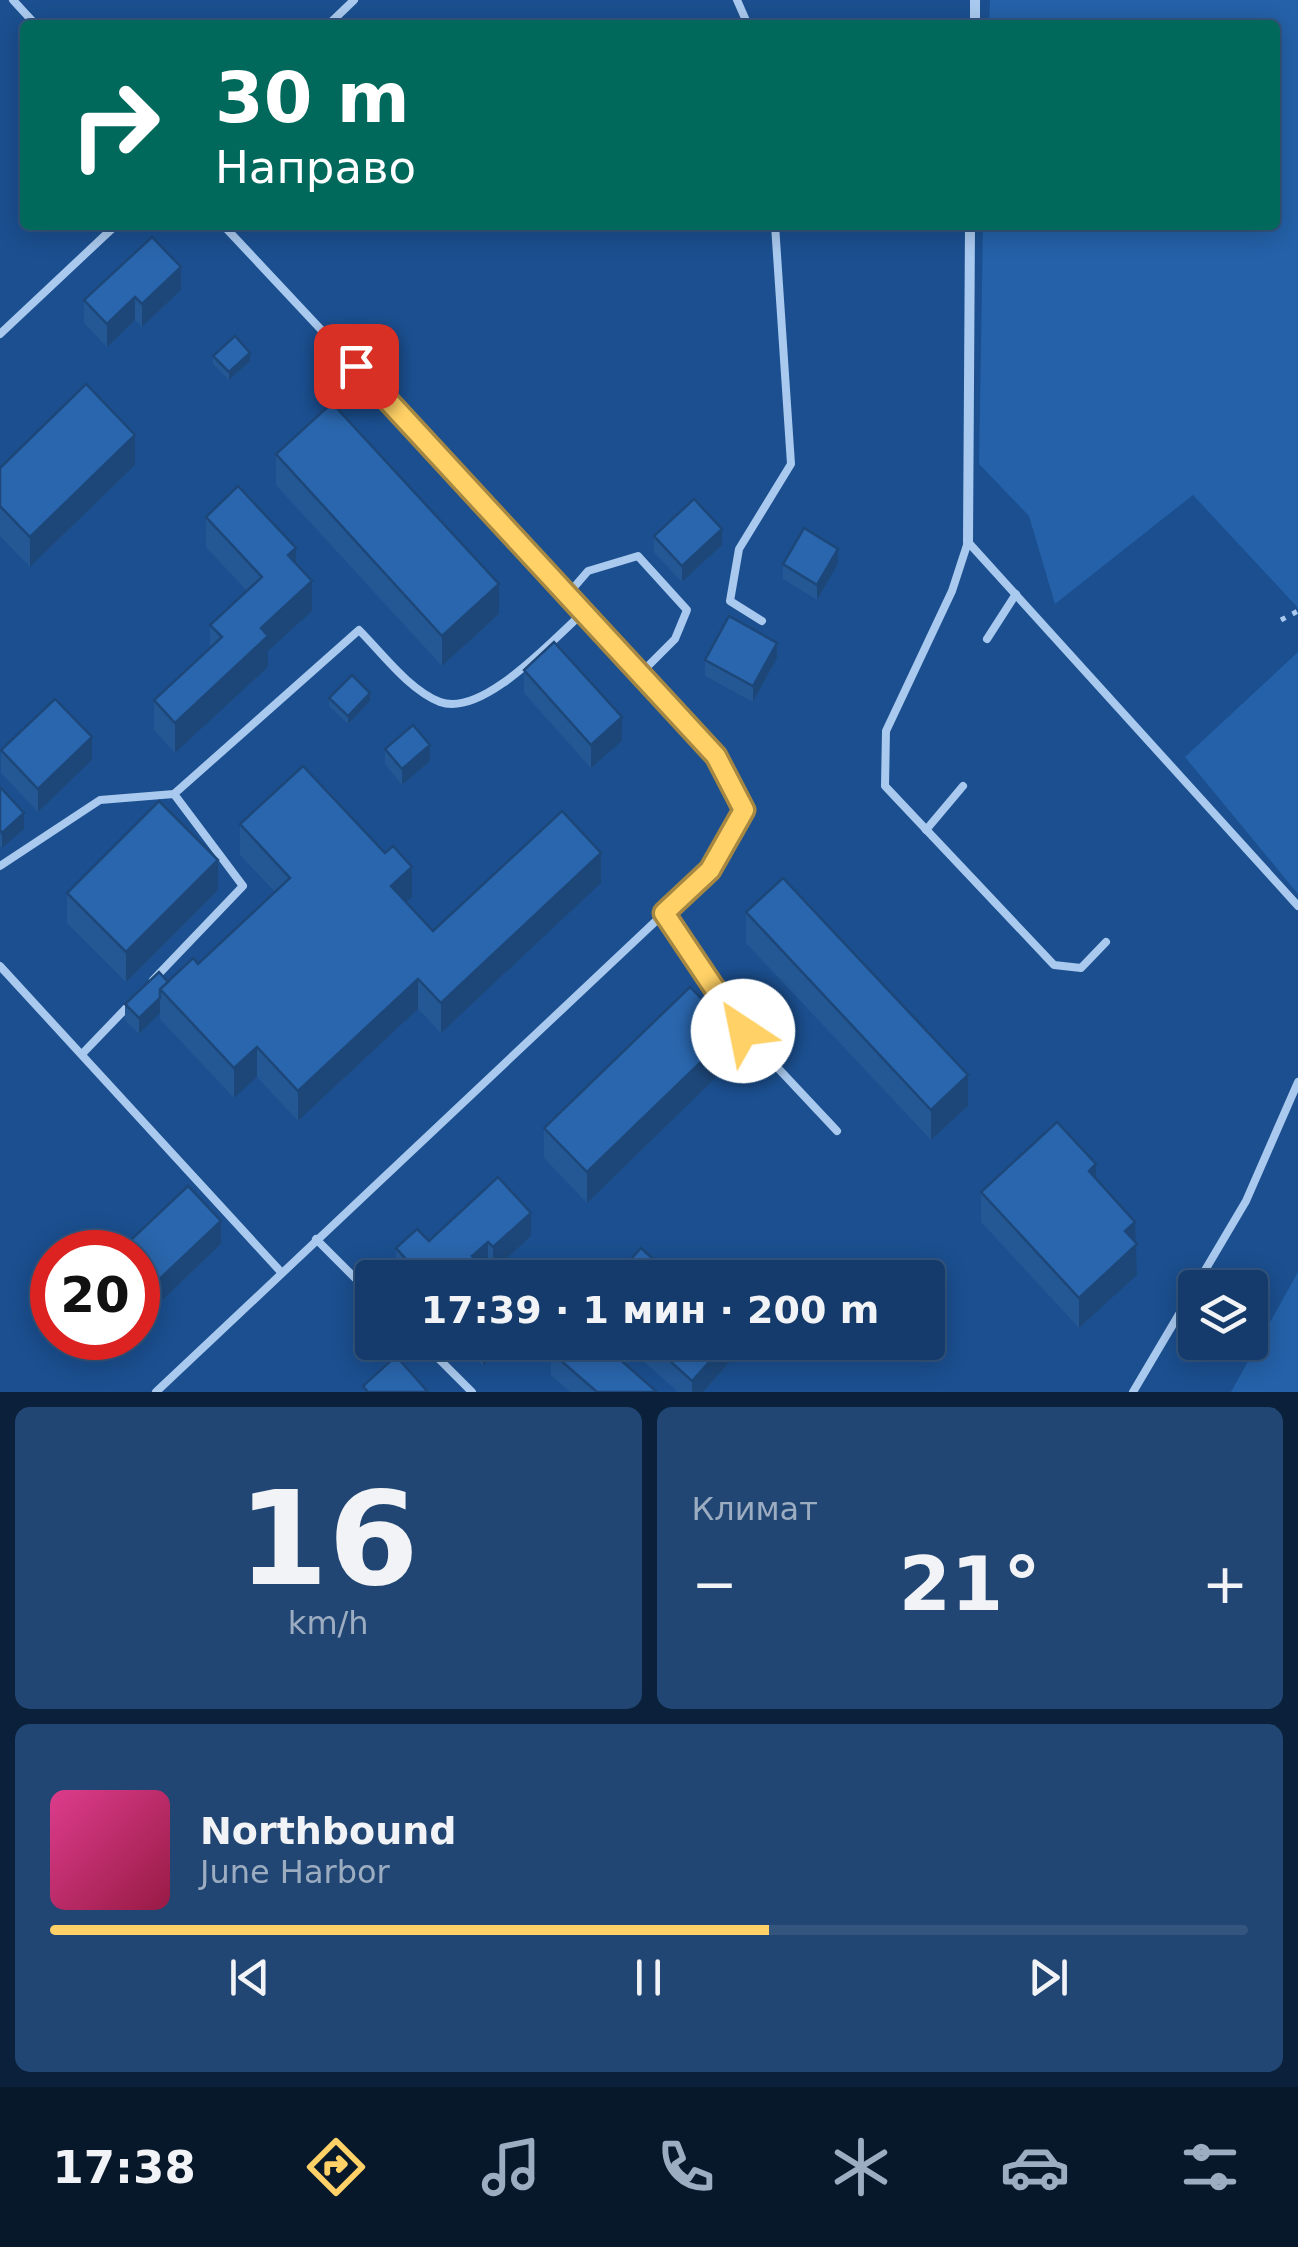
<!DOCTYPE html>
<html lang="ru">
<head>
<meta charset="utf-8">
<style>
	body { margin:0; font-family:"DejaVu Sans",sans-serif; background:#214673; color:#f1f3f6; height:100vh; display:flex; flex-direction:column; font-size:38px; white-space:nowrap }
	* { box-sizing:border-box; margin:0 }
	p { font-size:32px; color:#9dadc1 }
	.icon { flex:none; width:55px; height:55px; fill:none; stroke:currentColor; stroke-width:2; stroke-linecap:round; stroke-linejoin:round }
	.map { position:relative; height:1392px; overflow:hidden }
	.sheet { display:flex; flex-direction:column; gap:15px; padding:15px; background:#0b203b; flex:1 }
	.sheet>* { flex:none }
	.banner { position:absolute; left:20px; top:20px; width:1260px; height:210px; border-radius:10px; box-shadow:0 5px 25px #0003,0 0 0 2px #33557e; background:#00695c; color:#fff; overflow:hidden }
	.buttons { position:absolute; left:1178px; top:1270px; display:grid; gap:20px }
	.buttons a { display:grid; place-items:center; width:90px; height:90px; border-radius:10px; background:#143b6b; box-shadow:0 5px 25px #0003,0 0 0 2px #33557e; font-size:50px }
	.speed { position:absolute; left:30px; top:1230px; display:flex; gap:20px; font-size:50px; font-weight:700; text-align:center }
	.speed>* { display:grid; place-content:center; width:130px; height:130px; border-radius:50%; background:#143b6b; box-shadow:0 5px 25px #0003,0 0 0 2px #33557e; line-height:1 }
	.speed .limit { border:15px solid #d22; background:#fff; color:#111 }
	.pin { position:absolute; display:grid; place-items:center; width:85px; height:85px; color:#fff; margin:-42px; border-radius:20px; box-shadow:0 5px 15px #0006 }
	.me { position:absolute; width:110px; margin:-55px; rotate:326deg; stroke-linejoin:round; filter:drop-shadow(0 0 8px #0008) }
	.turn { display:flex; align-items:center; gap:35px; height:210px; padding:0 30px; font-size:45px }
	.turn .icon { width:130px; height:130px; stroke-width:2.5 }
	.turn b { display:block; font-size:70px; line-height:85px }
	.big { font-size:75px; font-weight:600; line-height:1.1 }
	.sheet .widget { flex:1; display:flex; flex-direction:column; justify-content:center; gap:15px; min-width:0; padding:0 35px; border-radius:15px; background:#214673 }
	.sheet .dial { align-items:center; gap:0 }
	.dial b { font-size:130px; line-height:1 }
	.song { display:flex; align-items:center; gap:30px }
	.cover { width:120px; height:120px; border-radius:15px; background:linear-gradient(135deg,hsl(330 70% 55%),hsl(340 70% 35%)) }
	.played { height:10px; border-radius:5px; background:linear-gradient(90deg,#ffd166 60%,#33557e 60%) }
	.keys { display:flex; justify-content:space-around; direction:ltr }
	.heat { display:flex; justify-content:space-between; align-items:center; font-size:55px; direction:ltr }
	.sheet .tiles { flex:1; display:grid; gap:15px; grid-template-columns:1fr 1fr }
	.widget:last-child { grid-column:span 2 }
	.trip { position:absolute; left:355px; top:1260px; width:590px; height:100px; border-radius:10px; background:#143b6b; box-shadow:0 5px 25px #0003,0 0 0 2px #33557e; font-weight:600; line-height:100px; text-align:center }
	.tab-bar { display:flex; height:160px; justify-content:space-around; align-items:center; background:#08182b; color:#9dadc1 }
	.tab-bar .icon { width:70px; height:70px }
	.tab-bar .current { color:#ffd166 }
	.tab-bar b { font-size:45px; color:#f1f3f6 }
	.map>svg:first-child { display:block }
	.green { fill:#2461a8 }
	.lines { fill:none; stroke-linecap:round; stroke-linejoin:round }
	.path { stroke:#a9c9ee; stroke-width:5; stroke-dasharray:5 8; stroke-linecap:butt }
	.service { stroke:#a9c9ee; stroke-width:8 }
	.minor { stroke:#a9c9ee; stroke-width:10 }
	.wall { fill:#245895 }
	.shaded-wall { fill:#1d4779 }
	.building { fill:#2a66ad; stroke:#1d4779; stroke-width:2.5 }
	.route-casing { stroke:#a68842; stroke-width:25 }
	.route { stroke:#ffd166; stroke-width:18 }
</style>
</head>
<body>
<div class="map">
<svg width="1298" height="1392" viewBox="0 0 1298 1392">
	<rect width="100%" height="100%" fill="#1b4f8f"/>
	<!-- green -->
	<g class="green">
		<path d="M990,0h308v608l-105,-113 -138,109 -26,-88 -50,-52 4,-239h292v-200h-286z"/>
		<path d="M1298,652v242l-113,-137z"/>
		<path d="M1298,1272v120h-67z"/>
	</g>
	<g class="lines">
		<!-- path -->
		<path class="path" d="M1281,620l17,-9"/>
		<!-- service -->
		<g class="service">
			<path d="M13,0l23,25"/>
			<path d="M737,0l11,25"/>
			<path d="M328,25l26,-25"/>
			<path d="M0,334l116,-109"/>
			<path d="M569,593l19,-22 50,-15 49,54 -12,29 -33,33"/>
			<path d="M762,621l-32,-20 9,-52 52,-85 -16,-239"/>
			<path d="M987,639l29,-45"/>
			<path d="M926,830l37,-44"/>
			<path d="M0,866l100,-66 74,-6 185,-164c23,23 50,60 81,72 43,16 114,-64 145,-91"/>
			<path d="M664,913l79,118 94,100"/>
			<path d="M1106,942l-25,26 -27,-3 -169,-179 1,-55 66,-140 16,-49 330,364"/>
			<path d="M0,966l281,306"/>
			<path d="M153,980l90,-94 -69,-92"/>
			<path d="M83,1053l50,-52"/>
			<path d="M316,1239l56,56"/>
			<path d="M422,1342l50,50"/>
			<path d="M156,1392l554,-522 33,-60 -27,-54 -74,-84 -419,-447"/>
			<path d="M1133,1392l113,-191 52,-119"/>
		</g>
		<!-- minor -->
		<g class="minor">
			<path d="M975,25v-25"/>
			<path d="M968,542l2,-317"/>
		</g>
	</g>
	<!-- wall -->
	<g class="wall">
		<path d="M181,290l-39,37 -7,-7 -28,27 -23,-24v-23z"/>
		<path d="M213,356l37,5 -21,19 -16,-16z"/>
		<path d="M276,454l223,160 -57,52 -166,-181z"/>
		<path d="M135,465l-105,102 -30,-31v-68z"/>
		<path d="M206,517l90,47 16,47 -44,40v16l-93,86 -21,-23v-30l56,-53v-22l37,-34 -41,-44z"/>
		<path d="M654,536l68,9 -40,37 -28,-30z"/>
		<path d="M783,564h55l-21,36 -34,-21z"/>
		<path d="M777,658l-24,44 -48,-26v-16z"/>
		<path d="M524,670l98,71 -31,27 -67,-75z"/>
		<path d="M329,698l41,3 -22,23 -19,-18z"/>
		<path d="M385,749l45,12 -28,24 -17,-21z"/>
		<path d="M1,750l91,10 -54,52 -37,-39z"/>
		<path d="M0,787l24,42 -22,19 -2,-2z"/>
		<path d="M240,824l172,73 -5,6 26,28 168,-48 -160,150 -23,-24 -120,112 -41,-44 -23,21 -74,-79v-6l-21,21 -14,-14v-16l43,-22 30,-18 77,-72 -35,-37z"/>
		<path d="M218,890l-92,92 -59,-59v-30z"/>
		<path d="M746,912l222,194 -37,34 -185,-197z"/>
		<path d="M733,1061l-146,142 -43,-45v-30z"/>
		<path d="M1096,1179l39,63 2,33 -58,53 -98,-106v-30z"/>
		<path d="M531,1236l-38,35 -5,-5 -4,3 8,9h-90l-6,-7v-23l33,-7z"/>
		<path d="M221,1244l-71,68 -12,-13v-47z"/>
		<path d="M461,1342h47l-25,24z"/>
		<path d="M622,1342h114v13l-33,37h-25z"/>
		<path d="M551,1352l106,40h-87l-19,-17z"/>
	</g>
	<!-- shaded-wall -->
	<g class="shaded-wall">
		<path d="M181,267v23l-39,37v-23z"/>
		<path d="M135,297v23l-28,27v-23z"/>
		<path d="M250,353v8l-21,19v-8z"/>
		<path d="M135,435v30l-105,102v-30z"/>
		<path d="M722,529v16l-40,37v-16z"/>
		<path d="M296,548v30l-8,-23z"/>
		<path d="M838,549v15l-21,36v-15z"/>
		<path d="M312,581v30l-44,40v16l-93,86v-30l86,-95z"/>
		<path d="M499,584v30l-57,52v-30z"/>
		<path d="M777,643v15l-24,44v-16z"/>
		<path d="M370,693v8l-22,23v-8z"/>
		<path d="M622,717v24l-31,27v-23z"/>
		<path d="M92,737v23l-54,52v-23z"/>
		<path d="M430,745v16l-28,24v-16z"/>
		<path d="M24,813v16l-22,19v-15z"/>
		<path d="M601,853v30l-160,150v-30z"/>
		<path d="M218,860v30l-92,92v-30z"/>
		<path d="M412,867v30l-21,20v-31z"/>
		<path d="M418,979v30l-120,112v-30z"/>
		<path d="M160,998v15l-21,21v-16z"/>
		<path d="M733,1031v30l-146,142v-31z"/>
		<path d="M257,1047v30l-23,21v-30z"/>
		<path d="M968,1075v31l-37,34v-30z"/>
		<path d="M1096,1164v31l-7,-24z"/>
		<path d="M531,1213v23l-38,35v-24z"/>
		<path d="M221,1221v23l-71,68v-24z"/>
		<path d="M1135,1222l2,53 -58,53v-30l46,-67z"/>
		<path d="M488,1242v24l-13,12 -3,-22z"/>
		<path d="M508,1342l-25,24v-23z"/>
		<path d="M727,1342h9v13l-33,37h-11v-11z"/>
	</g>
	<!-- building -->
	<g class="building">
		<path d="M152,237l29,30 -39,37 -7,-7 -28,27 -23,-24z"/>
		<path d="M235,336l15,17 -21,19 -16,-16z"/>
		<path d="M86,384l49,51 -105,102 -30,-31v-38z"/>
		<path d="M332,403l167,181 -57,52 -166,-182z"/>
		<path d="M238,486l58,62 -8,7 24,26 -51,47 7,8 -93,87 -21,-23 68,-63 -12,-12 52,-48 -56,-60z"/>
		<path d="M694,499l28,30 -40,37 -28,-30z"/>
		<path d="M804,528l34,21 -21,36 -34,-21z"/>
		<path d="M729,616l48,27 -24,43 -48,-26z"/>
		<path d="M554,642l68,75 -31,28 -67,-75z"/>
		<path d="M352,675l18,18 -22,23 -19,-18z"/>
		<path d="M55,699l37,38 -54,52 -37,-39z"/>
		<path d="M413,725l17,20 -28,24 -17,-20z"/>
		<path d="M303,766l82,87 8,-7 19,21 -21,19 42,45 129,-120 39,42 -160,150 -23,-24 -120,112 -41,-44 -23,21 -74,-79 33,-31 5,6 92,-86 -50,-54z"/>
		<path d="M0,787l24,26 -22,20 -2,-3z"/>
		<path d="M159,801l59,59 -92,92 -59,-59z"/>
		<path d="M783,878l185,197 -37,35 -185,-198z"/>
		<path d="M159,972l9,10 -8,7v9l-21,20 -14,-14z"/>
		<path d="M690,987l43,44 -146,141 -43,-44z"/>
		<path d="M1057,1122l39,42 -7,7 46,51 -10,9 12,13 -58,54 -98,-106z"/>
		<path d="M498,1177l33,36 -38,34 -5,-5 -16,14 20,22h-69l-27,-30 21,-19 12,12z"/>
		<path d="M188,1186l33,35 -71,67 -12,-13v-23h-20z"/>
		<path d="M641,1248l33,30h-60z"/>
		<path d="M559,1342h41l57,50h-60l-46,-40z"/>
		<path d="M649,1342h78l-35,39z"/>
		<path d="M396,1356l32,36h-60l-5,-6z"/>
	</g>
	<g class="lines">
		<!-- route casing -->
		<g class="route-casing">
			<path id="route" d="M356,366l360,390 28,54 -34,60 -46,43 79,118"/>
		</g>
		<!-- route -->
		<use href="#route" class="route"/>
	</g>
</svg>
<div class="buttons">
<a><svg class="icon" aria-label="layers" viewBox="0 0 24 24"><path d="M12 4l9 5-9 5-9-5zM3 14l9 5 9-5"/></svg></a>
</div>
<div class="speed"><div class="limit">20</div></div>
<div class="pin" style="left:356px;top:366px;background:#d93025"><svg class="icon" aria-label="arrive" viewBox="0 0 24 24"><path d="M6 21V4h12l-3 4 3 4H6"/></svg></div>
<svg class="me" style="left:743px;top:1031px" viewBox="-20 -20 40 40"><circle r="19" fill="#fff"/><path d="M0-13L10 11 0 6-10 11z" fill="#ffd166"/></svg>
<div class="trip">17:39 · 1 мин · 200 m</div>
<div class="banner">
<div class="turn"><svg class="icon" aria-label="right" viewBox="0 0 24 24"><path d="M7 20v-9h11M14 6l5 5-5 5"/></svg><div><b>30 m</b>Направо</div></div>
</div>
</div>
<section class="sheet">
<div class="tiles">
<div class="widget dial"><b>16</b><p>km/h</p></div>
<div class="widget"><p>Климат</p>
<div class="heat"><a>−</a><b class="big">21°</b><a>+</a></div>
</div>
<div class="widget">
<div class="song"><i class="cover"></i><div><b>Northbound</b><p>June Harbor</p></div></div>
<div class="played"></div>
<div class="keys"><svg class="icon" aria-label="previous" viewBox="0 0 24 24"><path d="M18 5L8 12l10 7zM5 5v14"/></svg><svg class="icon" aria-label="pause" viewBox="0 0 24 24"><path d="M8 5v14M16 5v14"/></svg><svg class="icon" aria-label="next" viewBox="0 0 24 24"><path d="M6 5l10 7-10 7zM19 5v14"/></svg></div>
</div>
</div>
</section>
<nav class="tab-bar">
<b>17:38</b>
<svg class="icon current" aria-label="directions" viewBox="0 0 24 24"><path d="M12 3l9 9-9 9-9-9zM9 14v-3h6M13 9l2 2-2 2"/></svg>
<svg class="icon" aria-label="music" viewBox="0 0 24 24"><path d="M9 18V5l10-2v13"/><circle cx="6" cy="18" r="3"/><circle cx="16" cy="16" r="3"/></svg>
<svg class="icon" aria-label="phone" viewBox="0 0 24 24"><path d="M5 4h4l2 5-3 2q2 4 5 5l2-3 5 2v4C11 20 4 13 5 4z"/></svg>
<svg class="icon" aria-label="climate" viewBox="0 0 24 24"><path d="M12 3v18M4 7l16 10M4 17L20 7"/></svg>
<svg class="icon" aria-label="car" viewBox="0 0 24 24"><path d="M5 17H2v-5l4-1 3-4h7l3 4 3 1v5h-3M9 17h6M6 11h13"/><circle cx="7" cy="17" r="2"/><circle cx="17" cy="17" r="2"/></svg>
<svg class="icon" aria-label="filters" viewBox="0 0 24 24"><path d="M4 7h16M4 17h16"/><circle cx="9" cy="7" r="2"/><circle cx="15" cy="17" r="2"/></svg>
</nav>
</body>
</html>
